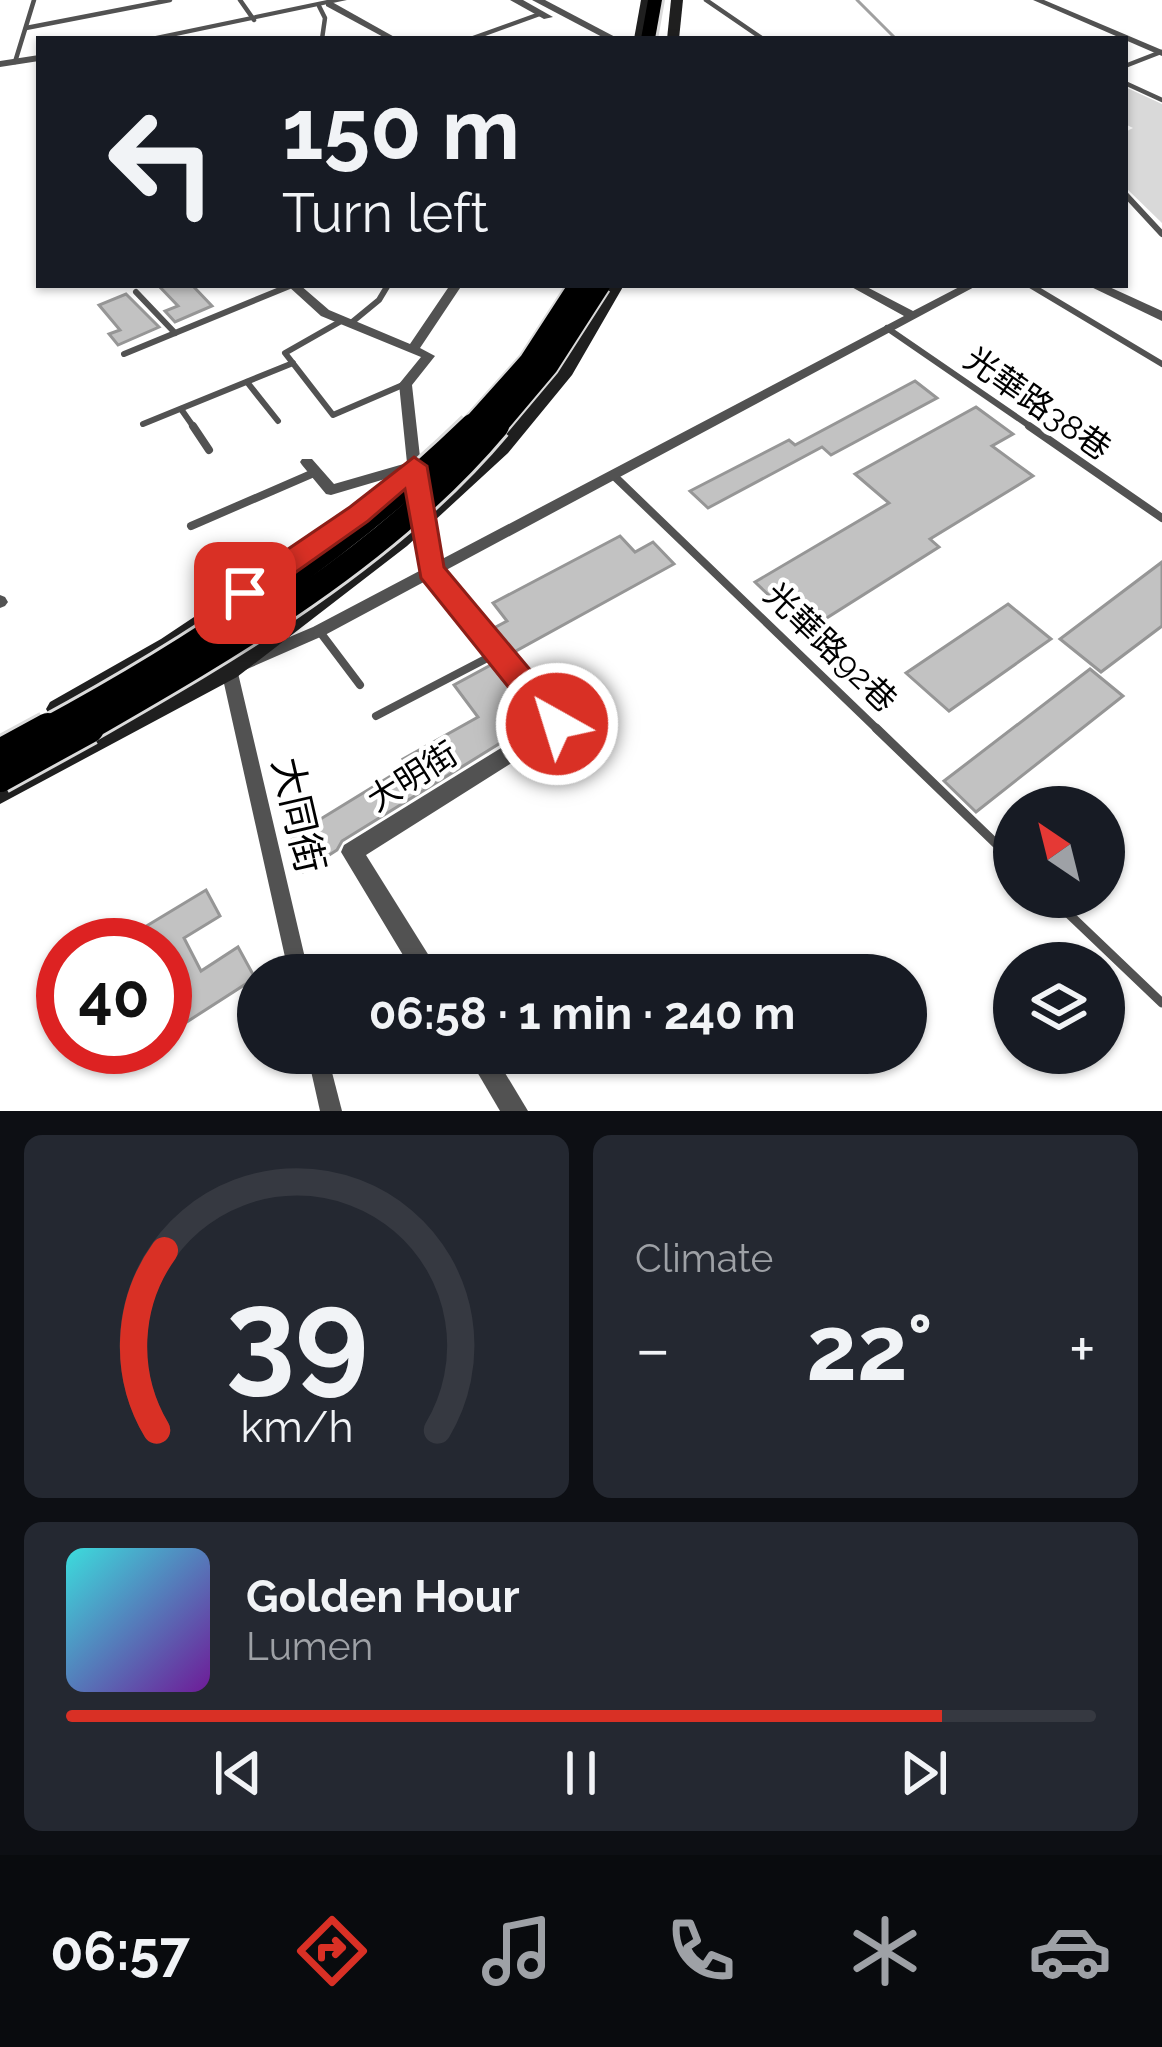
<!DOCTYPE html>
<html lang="en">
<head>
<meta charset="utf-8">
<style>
	body { margin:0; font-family:Raleway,"Noto Sans TC",sans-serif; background:#242831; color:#f1f3f6; height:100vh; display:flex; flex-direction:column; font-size:45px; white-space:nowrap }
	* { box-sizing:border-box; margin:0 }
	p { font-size:39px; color:#9ea1a6 }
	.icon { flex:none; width:66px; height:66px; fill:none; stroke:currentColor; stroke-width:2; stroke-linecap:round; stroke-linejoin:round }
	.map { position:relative; height:1111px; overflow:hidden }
	.details { display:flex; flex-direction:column; gap:24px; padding:24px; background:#0d0f14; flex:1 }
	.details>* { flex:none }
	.guide { position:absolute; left:36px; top:36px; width:1092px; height:252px; border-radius:0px; box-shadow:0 3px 9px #0004; background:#171b24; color:#f1f3f6; overflow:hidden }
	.needle { width:78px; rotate:325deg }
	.tools { position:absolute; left:993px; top:786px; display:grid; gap:24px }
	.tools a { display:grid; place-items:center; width:132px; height:132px; border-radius:50%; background:#171b24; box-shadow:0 3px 9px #0004; font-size:60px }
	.speed { position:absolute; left:36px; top:918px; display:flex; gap:24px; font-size:60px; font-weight:700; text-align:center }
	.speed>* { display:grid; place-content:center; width:156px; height:156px; border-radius:50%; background:#171b24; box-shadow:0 3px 9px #0004; line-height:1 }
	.speed .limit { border:18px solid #d22; background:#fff; color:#111 }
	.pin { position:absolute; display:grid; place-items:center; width:102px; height:102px; color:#fff; margin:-51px; border-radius:24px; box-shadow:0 6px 18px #0006 }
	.me { position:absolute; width:132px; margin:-66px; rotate:321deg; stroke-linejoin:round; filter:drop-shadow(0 0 9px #0008) }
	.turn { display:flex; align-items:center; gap:42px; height:252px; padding:0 48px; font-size:54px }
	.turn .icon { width:156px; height:156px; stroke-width:2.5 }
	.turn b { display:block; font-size:84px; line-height:102px }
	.big { font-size:90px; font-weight:700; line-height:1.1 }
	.details .card { flex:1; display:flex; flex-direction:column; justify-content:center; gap:18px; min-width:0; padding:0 42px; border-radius:18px; background:#242831 }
	.details .dial { align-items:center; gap:0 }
	.dial svg { height:312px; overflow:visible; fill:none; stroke:#363941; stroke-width:7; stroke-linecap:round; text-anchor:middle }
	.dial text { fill:#f1f3f6; stroke:none }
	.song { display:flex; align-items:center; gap:36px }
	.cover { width:144px; height:144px; border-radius:18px; background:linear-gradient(135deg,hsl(180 70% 55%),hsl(280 70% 35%)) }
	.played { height:12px; border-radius:6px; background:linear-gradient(90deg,#d93025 85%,#363941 85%) }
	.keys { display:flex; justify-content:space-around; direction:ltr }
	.heat { display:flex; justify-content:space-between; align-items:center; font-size:66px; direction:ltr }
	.details .tiles { flex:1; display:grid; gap:24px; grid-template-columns:1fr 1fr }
	.card:last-child { grid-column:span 2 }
	.trip { position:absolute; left:237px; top:954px; width:690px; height:120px; border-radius:60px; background:#171b24; box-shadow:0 3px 9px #0004; font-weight:700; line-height:120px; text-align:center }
	.dock { display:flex; height:192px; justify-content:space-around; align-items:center; background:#090b0e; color:#9ea1a6 }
	.dock .icon { width:84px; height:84px }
	.dock .on { color:#d93025 }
	.dock b { font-size:54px; color:#f1f3f6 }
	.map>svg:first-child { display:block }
	.green { fill:#d9d9d9 }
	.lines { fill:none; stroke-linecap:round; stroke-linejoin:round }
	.stream { stroke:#a0a0a0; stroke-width:3 }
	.building { fill:#c2c2c2; stroke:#969696; stroke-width:3 }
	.trunk-casing { stroke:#dbdbdb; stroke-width:6 }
	.service-far3 { stroke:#525252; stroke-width:4.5 }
	.service-far2 { stroke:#525252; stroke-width:6 }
	.service-far1 { stroke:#525252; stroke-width:8 }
	.service { stroke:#525252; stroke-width:9 }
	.minor { fill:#525252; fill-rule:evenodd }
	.tertiary { fill:#525252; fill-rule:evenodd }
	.secondary { fill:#1f1f1f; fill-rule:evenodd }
	.trunk { fill:#000; fill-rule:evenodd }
	.trunk-bridge-far2-casing { stroke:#dbdbdb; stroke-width:24; stroke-linecap:butt }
	.trunk-bridge-far1-casing { stroke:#dbdbdb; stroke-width:30; stroke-linecap:butt }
	.trunk-bridge-casing { stroke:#dbdbdb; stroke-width:36; stroke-linecap:butt }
	.trunk-bridge-far2 { stroke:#000; stroke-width:20 }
	.trunk-bridge-far1 { stroke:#000; stroke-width:24 }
	.trunk-bridge { stroke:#000; stroke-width:30 }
	.route { fill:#d93025; stroke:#8d1f18; stroke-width:3 }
	.labels { text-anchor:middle; stroke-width:9; stroke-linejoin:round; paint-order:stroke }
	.street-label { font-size:33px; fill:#000; stroke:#fff }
	.near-street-label { font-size:39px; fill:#000; stroke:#fff }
</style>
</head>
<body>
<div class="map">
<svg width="1162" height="1111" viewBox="0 0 1162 1111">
	<rect width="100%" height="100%" fill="#fff"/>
	<!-- green -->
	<path class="green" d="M1125,87l37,17v119l-37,-36v-55l8,-4 -8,-4z"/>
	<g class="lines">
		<!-- stream -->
		<path class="stream" d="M857,0l39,39"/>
	</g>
	<!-- building -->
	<g class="building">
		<path d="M158,285h34l20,21 -37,16 -10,-11 13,-5z"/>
		<path d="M126,294l33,33 -41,18 -9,-11 11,-4 -21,-25z"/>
		<path d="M915,381l22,17 -106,57 -9,-8 -114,61 -18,-17 99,-51 6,5z"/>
		<path d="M976,407l37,27 -21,12 41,30 -103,63 9,8 -133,84 -51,-49 134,-79 -34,-29z"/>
		<path d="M620,536l15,16 18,-10 21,22 -160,88 -20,-24 13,-7 -14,-18z"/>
		<path d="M1162,562v64l-61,46 -41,-33z"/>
		<path d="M1008,604l43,35 -102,72 -43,-38z"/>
		<path d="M491,665l45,56 -194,120 -5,9 -34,22 -12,-20 6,-3 -9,-20 27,-16 4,7 88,-54 -4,-7 75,-42 -24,-32z"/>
		<path d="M1090,669l33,27 -147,116 -32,-31z"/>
		<path d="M206,890l14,26 -36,22 17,33 37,-24 17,31 -90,58v-91h-50z"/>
	</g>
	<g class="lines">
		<!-- trunk casing -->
		<g class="trunk-casing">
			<path id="trunk" d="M648,0h14l-7,39h-14z"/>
		</g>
		<!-- service-far3 -->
		<g class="service-far3">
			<path d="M240,0l14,20"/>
			<path d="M706,0l57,39"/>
			<path d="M319,6l6,12 -3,21"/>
			<path d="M26,28l144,-28"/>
			<path d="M15,62l19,-62"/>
			<path d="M1125,66l36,-14"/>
			<path d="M1125,83l37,17"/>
		</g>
		<!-- service-far2 -->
		<g class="service-far2">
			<path d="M1125,194l37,40"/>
			<path d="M1030,285l132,79"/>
			<path d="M136,292l39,41"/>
			<path d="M343,320l-58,33 48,62 72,-31"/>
			<path d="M351,323l28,-23 9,-15"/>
			<path d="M887,328l147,101"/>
			<path d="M124,354l168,-69"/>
			<path d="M247,382l31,39"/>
			<path d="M181,409l14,20"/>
			<path d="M143,424l150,-61"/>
		</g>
		<!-- service-far1 -->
		<g class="service-far1">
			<path d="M193,426l16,24"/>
			<path d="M1029,426l133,92"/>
			<path d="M613,475l266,256"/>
			<path d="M191,526l125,-54"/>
			<path d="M320,632l40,53"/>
			<path d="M376,716l121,-63"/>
		</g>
		<!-- service -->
		<g class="service">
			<path d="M876,728l138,133"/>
			<path d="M1051,897l111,106"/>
		</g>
		<!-- minor -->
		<g class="minor">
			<path d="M1033,0h11l118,50v6z"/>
			<path d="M326,2h6l66,37h-11l-61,-33z"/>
			<path d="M539,12l7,2 -69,25h-13z"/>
			<path d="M287,285h13l29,25 81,34 40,-59h12l-42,63 15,8 -23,29 9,81 -2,3 -88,26 -5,-1 -24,-29 -2,-3 2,-3h10l22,25 73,-21 -8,-79 22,-27 -100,-41z"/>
			<path d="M848,285h15l50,26 50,-26h15l-653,350 -87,38 71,302h-20l-68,-305 2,-5 90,-38 591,-311z"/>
			<path d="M0,595l5,2 3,5 -3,4 -5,2z"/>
			<path d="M307,1053h20l15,58h-22z"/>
		</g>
		<!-- tertiary -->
		<g class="tertiary">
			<path d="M327,0h20l-185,39h-21z"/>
			<path d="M510,0h13l30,17 -9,2z"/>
			<path d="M532,0h13l74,39h-13z"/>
			<path d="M39,55v6l-39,6v-6z"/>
			<path d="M1087,285h18l57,26v10z"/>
			<path d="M421,502l9,6 9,60 128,156 -3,6 -198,125 75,120h-26l-74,-123 3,-7 199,-123 -119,-147 -12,-67z"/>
			<path d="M466,1053h27l35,58h-28z"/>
		</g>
		<!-- secondary -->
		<g class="secondary">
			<path d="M641,0h12l-7,39h-12z"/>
			<path d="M671,0h12l-4,39h-12z"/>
			<path d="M608,285h16l-52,90 -64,78 -101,93 -170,131 -237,127v-24l221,-117 172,-127 101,-93 65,-75z"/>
			<path d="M335,523l10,8 -3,5 -165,115 -111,65 -8,3 -8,-3 -4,-7 4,-7 111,-63z"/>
		</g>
		<!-- trunk -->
		<use href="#trunk" class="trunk"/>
		<!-- trunk-bridge-far2 casing -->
		<g class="trunk-bridge-far2-casing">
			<g id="trunk-bridge-far2">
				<path d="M469,429l60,-67 50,-77"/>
				<path d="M495,429l53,-63 52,-81"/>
			</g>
		</g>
		<!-- trunk-bridge-far1 casing -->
		<g class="trunk-bridge-far1-casing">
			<g id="trunk-bridge-far1">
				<path d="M43,731c156,-84 301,-181 429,-305"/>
				<path d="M84,731c146,-84 303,-174 413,-305"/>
			</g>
		</g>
		<!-- trunk-bridge casing -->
		<g class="trunk-bridge-casing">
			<g id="trunk-bridge">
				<path d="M0,754l48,-26"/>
				<path d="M0,777l89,-49"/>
			</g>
		</g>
		<!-- trunk-bridge-far2 -->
		<use href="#trunk-bridge-far2" class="trunk-bridge-far2"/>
		<!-- trunk-bridge-far1 -->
		<use href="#trunk-bridge-far1" class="trunk-bridge-far1"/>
		<!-- trunk-bridge -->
		<use href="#trunk-bridge" class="trunk-bridge"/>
	</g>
	<!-- route -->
	<path class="route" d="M414,457l13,9 17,101 124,148 4,9 -4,10 -11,3 -11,-3 -125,-156 -16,-89 -37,32 -113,80h-20l-4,-8 4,-8 115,-78z"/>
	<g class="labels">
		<!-- street labels -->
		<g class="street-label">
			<text transform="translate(1038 403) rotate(35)" y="12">光華路38巷</text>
			<text transform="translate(831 647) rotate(44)" y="12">光華路92巷</text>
			<text transform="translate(412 776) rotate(-32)" y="12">大明街</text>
		</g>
		<!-- near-street labels -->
		<g class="near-street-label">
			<text transform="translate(299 815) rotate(77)" y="14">大同街</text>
		</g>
	</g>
</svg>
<div class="tools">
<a><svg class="needle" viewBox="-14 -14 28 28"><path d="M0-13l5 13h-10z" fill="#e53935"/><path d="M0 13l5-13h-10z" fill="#9ea1a6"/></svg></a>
<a><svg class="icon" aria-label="layers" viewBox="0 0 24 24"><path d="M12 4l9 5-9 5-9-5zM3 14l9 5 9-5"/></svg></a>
</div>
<div class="speed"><div class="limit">40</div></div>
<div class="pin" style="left:245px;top:593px;background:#d93025"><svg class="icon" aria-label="arrive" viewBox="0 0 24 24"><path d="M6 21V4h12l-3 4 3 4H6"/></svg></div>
<svg class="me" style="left:557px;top:724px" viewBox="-20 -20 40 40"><circle r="17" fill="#d93025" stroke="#fff" stroke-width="3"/><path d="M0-11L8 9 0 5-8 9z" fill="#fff"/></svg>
<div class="trip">06:58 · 1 min · 240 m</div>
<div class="guide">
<div class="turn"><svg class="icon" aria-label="left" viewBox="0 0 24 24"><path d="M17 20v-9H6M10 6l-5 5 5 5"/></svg><div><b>150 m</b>Turn left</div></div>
</div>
</div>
<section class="details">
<div class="tiles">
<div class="card dial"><svg viewBox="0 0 100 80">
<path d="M14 69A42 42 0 1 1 86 69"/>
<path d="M14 69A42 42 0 0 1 16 23" stroke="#d93025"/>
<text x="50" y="56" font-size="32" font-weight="700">39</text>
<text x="50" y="72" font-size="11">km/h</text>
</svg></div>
<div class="card"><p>Climate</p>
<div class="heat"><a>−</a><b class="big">22°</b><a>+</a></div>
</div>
<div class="card">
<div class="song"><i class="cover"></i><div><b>Golden Hour</b><p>Lumen</p></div></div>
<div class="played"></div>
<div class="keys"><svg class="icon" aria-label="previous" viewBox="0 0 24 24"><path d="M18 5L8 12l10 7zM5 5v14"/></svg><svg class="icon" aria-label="pause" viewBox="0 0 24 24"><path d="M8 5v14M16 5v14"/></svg><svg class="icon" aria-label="next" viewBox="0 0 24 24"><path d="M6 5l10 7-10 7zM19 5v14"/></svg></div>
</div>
</div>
</section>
<nav class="dock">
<b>06:57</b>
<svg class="icon on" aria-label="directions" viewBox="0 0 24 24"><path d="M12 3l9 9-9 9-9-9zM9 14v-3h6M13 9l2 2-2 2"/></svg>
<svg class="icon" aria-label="music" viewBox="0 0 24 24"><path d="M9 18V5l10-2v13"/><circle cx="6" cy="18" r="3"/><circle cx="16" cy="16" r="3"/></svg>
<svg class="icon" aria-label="phone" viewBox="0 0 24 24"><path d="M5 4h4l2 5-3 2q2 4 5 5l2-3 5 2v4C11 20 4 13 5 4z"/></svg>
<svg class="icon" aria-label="climate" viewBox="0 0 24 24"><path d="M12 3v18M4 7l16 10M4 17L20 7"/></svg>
<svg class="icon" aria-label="car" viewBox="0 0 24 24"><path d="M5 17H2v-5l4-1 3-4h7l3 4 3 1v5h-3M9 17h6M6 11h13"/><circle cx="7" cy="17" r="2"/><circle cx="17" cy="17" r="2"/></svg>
</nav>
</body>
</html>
